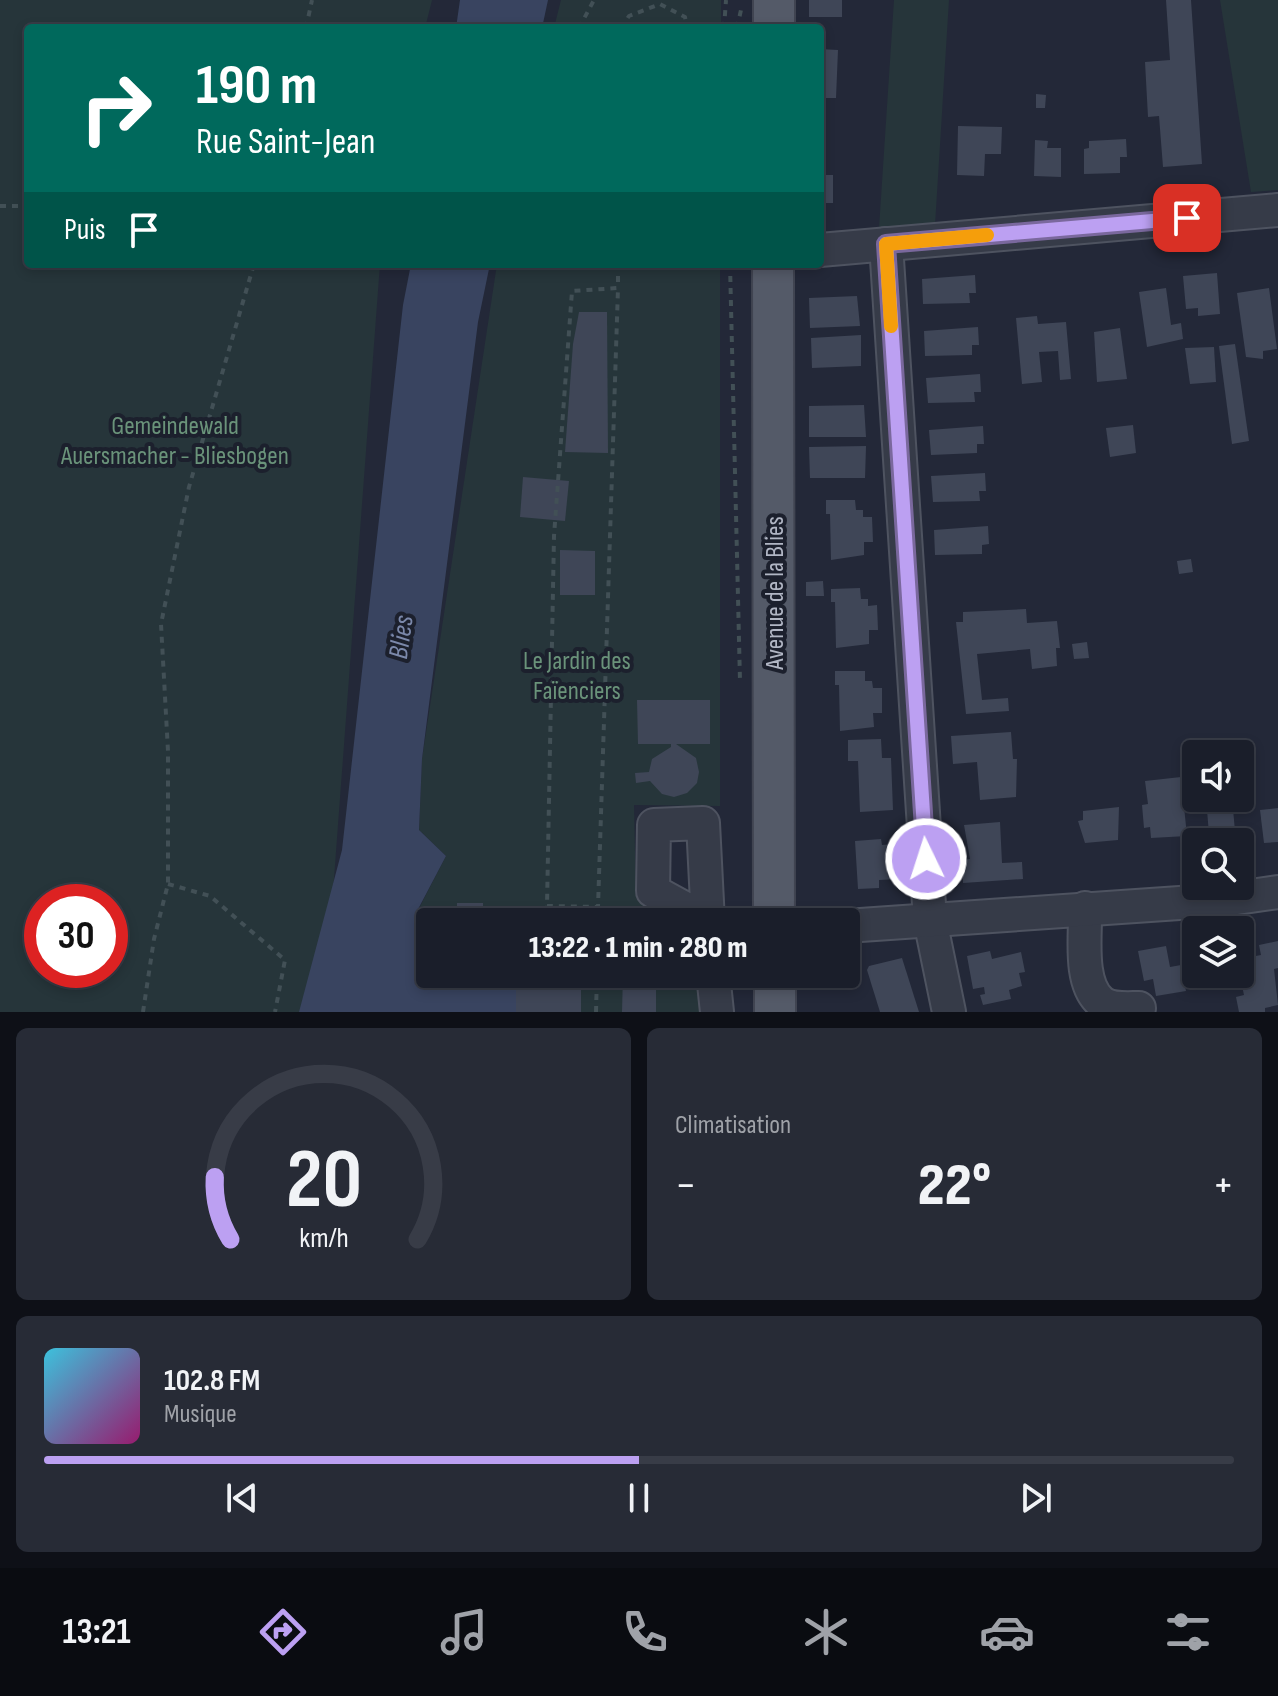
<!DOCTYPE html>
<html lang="fr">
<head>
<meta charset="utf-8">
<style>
	body { margin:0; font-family:"Sofia Sans Condensed",sans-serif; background:#272b36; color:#f1f3f6; height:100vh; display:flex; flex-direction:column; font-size:30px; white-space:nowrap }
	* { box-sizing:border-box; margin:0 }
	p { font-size:26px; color:#9fa2a8 }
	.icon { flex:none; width:44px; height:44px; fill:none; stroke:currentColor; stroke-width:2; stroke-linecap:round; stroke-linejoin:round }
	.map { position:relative; height:1012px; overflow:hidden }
	.sheet { display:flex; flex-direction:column; gap:16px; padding:16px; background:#0e1017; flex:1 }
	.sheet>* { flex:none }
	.hud { position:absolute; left:24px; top:24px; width:800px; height:244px; border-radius:8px; box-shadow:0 4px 12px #0003,0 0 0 2px #383c47; background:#00695c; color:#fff; overflow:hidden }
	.controls { position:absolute; left:1182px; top:740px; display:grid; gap:16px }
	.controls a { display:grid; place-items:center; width:72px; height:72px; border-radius:8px; background:#1a1e2a; box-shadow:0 4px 12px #0003,0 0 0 2px #383c47; font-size:40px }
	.speed { position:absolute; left:24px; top:884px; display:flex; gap:16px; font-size:40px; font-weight:700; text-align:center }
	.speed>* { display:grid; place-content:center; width:104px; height:104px; border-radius:50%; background:#1a1e2a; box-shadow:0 4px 12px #0003,0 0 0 2px #383c47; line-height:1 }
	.speed .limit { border:12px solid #d22; background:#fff; color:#111 }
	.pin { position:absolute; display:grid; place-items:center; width:68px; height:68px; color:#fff; margin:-34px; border-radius:16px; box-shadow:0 4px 12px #0006 }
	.me { position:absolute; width:88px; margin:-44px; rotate:356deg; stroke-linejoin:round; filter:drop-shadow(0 0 6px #0008) }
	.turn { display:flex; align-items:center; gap:28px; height:168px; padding:0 40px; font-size:36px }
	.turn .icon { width:104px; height:104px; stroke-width:2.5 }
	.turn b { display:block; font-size:56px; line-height:68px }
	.then { display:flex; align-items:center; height:76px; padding:0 40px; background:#0003; gap:16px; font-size:30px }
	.big { font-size:60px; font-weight:800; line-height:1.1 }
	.sheet .tile { flex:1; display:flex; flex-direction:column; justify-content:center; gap:12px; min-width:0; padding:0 28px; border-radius:12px; background:#272b36 }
	.sheet .dial { align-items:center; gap:0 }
	.dial svg { height:208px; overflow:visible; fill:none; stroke:#383c47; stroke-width:7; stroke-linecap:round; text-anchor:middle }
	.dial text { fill:#f1f3f6; stroke:none }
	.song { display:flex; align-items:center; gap:24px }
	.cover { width:96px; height:96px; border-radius:12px; background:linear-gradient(135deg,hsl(190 70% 55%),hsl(320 70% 35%)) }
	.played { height:8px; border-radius:4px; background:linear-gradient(90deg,#bca0f2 50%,#383c47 50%) }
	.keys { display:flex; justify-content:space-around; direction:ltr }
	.heat { display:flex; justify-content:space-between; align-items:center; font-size:44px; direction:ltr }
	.sheet .tiles { flex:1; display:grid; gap:16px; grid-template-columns:1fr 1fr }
	.tile:last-child { grid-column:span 2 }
	.trip { position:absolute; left:416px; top:908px; width:444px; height:80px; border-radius:8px; background:#1a1e2a; box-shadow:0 4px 12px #0003,0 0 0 2px #383c47; font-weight:800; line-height:80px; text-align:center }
	.tabs { display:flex; height:128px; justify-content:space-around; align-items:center; background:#0a0c11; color:#9fa2a8 }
	.tabs .icon { width:56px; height:56px }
	.tabs .current { color:#bca0f2 }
	.tabs b { font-size:36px; color:#f1f3f6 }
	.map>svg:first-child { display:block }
	.green { fill:#26353a; fill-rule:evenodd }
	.water { fill:#394460 }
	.building { fill:#3f4657 }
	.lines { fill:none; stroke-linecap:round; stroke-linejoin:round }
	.minor-casing { stroke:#4e5360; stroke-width:36 }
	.major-casing { stroke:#404451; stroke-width:44 }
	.path { stroke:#425056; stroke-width:4; stroke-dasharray:6 6; stroke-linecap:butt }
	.minor { stroke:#363b48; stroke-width:32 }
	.major { stroke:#545a68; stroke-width:40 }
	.route-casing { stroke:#7a689d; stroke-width:20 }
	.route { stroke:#bca0f2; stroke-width:14 }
	.slow { stroke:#f59e0b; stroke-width:14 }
	.labels { text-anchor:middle; stroke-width:8; stroke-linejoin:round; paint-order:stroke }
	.park-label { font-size:26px; fill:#6a937a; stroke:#1c202d }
	.street-label { font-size:26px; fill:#b1b6c4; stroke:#1c202d }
	.water-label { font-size:28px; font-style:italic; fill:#7b88aa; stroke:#1c202d }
</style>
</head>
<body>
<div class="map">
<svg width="1278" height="1012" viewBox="0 0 1278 1012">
	<rect width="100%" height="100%" fill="#232838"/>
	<!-- green -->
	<g class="green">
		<path d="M0,0h432l-7,28h-397v236h352l-56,748h-324zM42,902h68v68h-68z"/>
		<path d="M561,0h160v28h-167z"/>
		<path d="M894,0h55l-14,225 -56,3z"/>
		<path d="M1220,0h58v190l-27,2z"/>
		<path d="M497,264h223v542l-86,-1 2,93 38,24h-244l-1,36v-37l-14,-5 31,-60 -27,-26 3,-71z"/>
		<path d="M516,974h190l3,38h-193z"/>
	</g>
	<!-- water -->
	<g class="water">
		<path d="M460,0h88l-6,28h-86z"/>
		<path d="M411,264h79l-12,58 -56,437 -3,71 27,26 -31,59 14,6 1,53h86v38h-217l43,-162 61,-545z"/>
	</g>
	<!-- building -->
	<g class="building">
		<rect x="809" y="0" width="33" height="17"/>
		<path d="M1166,0h25l11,164 -39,3 -4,-51 -11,1 -3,-55 25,-2z"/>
		<path d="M820,49l18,1 -2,48h-16z"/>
		<path d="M1036,94l10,1 -1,13h-9z"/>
		<path d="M958,126l44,1 -1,27h-16l-1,22 -27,-1z"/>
		<path d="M1126,139l1,18h-7v16l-36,1v-25l5,-1v-7z"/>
		<path d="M1035,140l13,1 -1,7h14v29l-27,-1z"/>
		<rect x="820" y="175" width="13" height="28"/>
		<path d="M1217,273l3,41 -22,2v-8l-12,1 -3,-33z"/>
		<path d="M975,275l1,18h-7l1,10 -47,1 -1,-25z"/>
		<path d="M1166,288l5,37 10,-2 2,16 -36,8 -8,-55z"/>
		<path d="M1269,288l8,61 -14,2v8l-17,-2 -9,-64z"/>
		<path d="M857,296l3,30 -50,2 -1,-30z"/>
		<path d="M579,312h28l1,141 -43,-1 8,-108z"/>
		<path d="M1037,316l1,8 28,-2 5,57 -11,1 -2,-29 -19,1 3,30 -20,2 -6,-66z"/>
		<path d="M978,327l1,18h-7v10l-47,1 -1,-25z"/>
		<path d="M1120,328l7,51 -30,3 -3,-50z"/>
		<path d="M861,335v31l-49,2 -1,-30z"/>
		<path d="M1235,344l14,97 -17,3 -13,-98z"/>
		<path d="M1214,347l2,35 -26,2 -5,-36z"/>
		<path d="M980,374l1,18h-7l1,10 -47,1 -2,-25z"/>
		<path d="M864,405l2,32h-57v-31z"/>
		<path d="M1133,425l3,28 -26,4 -4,-29z"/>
		<path d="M983,426l1,18h-7v9l-46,2 -2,-25z"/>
		<path d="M866,446l-1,32h-55l-1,-31z"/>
		<path d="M985,473l1,18h-7l1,10 -47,1 -2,-26z"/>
		<path d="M523,477l46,4 -4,40 -45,-4z"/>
		<path d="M826,500h29l1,10h7v7h9l1,25h-9v13l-33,5 -1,-46h-4z"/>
		<path d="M988,526l1,18 -7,1v9l-47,1 -1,-25z"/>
		<path d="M560,550l35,1v44h-35z"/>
		<path d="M1191,559l2,13 -14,2 -2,-13z"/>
		<path d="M823,581l1,15h-18v-14z"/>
		<path d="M860,588l1,11h7v7l9,-1 1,25h-9v14l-33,4 -1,-46h-4v-13z"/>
		<path d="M1026,609l1,14 30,-2 3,27h-4l1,18 -25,3 -2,-20 -53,5 5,46 26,-2 1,13 -43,3 -10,-92h7v-10z"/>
		<path d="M1087,642l2,16 -15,1 -2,-15z"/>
		<path d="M835,671h30v10h7l1,7h9v25h-9l1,14 -34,4 -1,-46h-4z"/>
		<path d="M637,700h73v44h-34l20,14 3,14 -2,11 -10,10 -13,4 -12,-3 -12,-13 -14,2 -1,-10 14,-1 3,-13 19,-12v-3h-33z"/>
		<path d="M1011,732l2,27h4l-1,38 -36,3 -3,-38 -24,2 -2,-28z"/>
		<path d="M881,739l1,19h9l2,52 -33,2 -2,-51h-10v-21z"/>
		<path d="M1181,777l6,59 -36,2 -1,-11 -6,1 -2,-23 6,-1 -3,-23z"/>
		<path d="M1206,798h26l3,33 -26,3z"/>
		<path d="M1119,807l-1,33 -33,3 -7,-22 5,-1v-9z"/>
		<path d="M1278,808v34l-14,1 -4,-33z"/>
		<path d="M1000,822l2,41 20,-1 1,17 -60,4 -1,-23 8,-1 -6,-34z"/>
		<path d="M881,839l1,6 12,-1 5,35 -20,1v8l-21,1 -3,-48z"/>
		<rect x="457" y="903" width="26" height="19"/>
		<path d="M1278,941v27l-4,1 4,36 -13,3v4h-26l-3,-15 8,-2 -2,-9 8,-2 -5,-26 16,-3 -2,-10z"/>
		<path d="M1166,946l4,21 11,-2 5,26 -30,5 -3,-17 -9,2 -6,-30z"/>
		<path d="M990,951l2,8 29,-7 4,20 -6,1 3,13 -13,4 2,9 -28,6 -3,-10 5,-1 -1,-7 -11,2 -6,-33z"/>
		<path d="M902,958l17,54h-39l-13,-42 2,-4z"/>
		<path d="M623,974h33v38h-34z"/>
		<path d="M581,985v27h-65v-26z"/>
	</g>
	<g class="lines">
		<!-- minor casing -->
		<g class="minor-casing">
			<g id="minor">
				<path d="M886,244l44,676 19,92"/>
				<path d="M820,250l458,-40"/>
				<path d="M1085,908c1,26 -7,75 16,94 10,8 27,6 38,6"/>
				<path d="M708,921l-55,-30 1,-66 49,-2 5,99"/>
				<path d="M846,926l377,-26 55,-8"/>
				<path d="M713,974l4,38"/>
			</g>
		</g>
		<!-- major casing -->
		<g class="major-casing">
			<g id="major">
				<path d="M774,28v-28"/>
				<path d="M773,264l1,658"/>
				<path d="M775,974v38"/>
			</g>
		</g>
		<!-- path -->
		<g class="path">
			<path d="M306,28l6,-28"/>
			<path d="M579,28l15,-28"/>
			<path d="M621,28l8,-12 31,-12 25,13 2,11"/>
			<path d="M724,28l2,-28"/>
			<path d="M737,28l4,-18"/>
			<path d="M0,206h28"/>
			<path d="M618,264v24"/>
			<path d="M730,264l10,417"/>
			<path d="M168,884l42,12 75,64 -10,52"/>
			<path d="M597,922l1,-15 20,-619 -46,3 -18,245 -7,370 51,1"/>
			<path d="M143,1012l11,-73 14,-55v-133l-7,-127 28,-137 65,-223"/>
			<path d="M596,1012l1,-38"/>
		</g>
		<!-- minor -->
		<use href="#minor" class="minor"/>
		<!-- major -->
		<use href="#major" class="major"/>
	</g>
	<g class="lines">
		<!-- route casing -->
		<g class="route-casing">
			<path id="route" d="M926,859l-40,-615 301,-26"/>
		</g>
		<!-- route -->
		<use href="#route" class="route"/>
		<!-- slow -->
		<path class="slow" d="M891,326l-5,-82 101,-9"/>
	</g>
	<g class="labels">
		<!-- park labels -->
		<g class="park-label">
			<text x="175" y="434">Gemeindewald<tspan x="175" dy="30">Auersmacher - Bliesbogen</tspan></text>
			<text x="577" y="669">Le Jardin des<tspan x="577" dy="30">Faïenciers</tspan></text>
		</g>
		<!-- street labels -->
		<g class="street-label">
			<text transform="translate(774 593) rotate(-90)" y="9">Avenue de la Blies</text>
		</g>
		<!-- water labels -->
		<g class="water-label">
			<text transform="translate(400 637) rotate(-82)" y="10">Blies</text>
		</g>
	</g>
</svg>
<div class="controls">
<a><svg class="icon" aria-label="sound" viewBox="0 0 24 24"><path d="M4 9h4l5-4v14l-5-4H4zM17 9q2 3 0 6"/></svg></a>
<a><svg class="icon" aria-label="search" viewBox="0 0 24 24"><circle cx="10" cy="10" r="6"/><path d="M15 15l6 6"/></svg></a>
<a><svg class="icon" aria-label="layers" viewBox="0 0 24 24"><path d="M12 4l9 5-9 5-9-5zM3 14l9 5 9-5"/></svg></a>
</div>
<div class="speed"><div class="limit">30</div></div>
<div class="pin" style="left:1187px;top:218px;background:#d93025"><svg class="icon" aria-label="arrive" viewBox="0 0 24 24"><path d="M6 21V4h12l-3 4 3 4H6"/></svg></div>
<svg class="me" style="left:926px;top:859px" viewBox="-20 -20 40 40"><circle r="17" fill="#bca0f2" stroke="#fff" stroke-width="3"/><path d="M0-11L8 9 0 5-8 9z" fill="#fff"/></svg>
<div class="trip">13:22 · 1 min · 280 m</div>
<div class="hud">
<div class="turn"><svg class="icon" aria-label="right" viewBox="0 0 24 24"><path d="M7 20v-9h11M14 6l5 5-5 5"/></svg><div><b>190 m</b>Rue Saint-Jean</div></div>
<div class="then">Puis<svg class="icon" aria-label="arrive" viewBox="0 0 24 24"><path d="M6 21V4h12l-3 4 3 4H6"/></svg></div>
</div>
</div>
<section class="sheet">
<div class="tiles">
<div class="tile dial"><svg viewBox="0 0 100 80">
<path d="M14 69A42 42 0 1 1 86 69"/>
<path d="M14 69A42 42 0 0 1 8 45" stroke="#bca0f2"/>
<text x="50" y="56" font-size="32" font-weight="700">20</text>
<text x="50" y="72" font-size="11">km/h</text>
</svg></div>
<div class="tile"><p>Climatisation</p>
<div class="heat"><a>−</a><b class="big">22°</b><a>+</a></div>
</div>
<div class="tile">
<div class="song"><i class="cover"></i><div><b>102.8 FM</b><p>Musique</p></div></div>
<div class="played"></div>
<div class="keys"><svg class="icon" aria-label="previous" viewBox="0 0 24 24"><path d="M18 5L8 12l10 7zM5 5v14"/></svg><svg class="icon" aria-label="pause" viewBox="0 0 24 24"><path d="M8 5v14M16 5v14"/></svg><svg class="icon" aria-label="next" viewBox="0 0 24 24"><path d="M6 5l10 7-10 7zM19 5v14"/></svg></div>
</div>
</div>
</section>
<nav class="tabs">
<b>13:21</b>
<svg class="icon current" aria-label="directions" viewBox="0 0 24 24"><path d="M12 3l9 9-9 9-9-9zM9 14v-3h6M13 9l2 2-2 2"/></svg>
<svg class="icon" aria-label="music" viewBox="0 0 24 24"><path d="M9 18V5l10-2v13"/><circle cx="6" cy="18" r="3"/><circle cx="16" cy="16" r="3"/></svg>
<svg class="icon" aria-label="phone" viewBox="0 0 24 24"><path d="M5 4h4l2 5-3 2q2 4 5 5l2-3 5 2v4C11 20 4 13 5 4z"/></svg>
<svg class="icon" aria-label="climate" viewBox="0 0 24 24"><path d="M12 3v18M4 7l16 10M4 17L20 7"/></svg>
<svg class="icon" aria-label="car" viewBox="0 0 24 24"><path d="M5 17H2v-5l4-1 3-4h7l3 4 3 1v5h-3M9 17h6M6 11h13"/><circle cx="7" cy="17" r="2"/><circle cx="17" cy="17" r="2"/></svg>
<svg class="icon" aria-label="filters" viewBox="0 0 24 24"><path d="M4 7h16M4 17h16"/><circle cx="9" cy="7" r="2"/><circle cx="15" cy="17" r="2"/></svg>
</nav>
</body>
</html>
